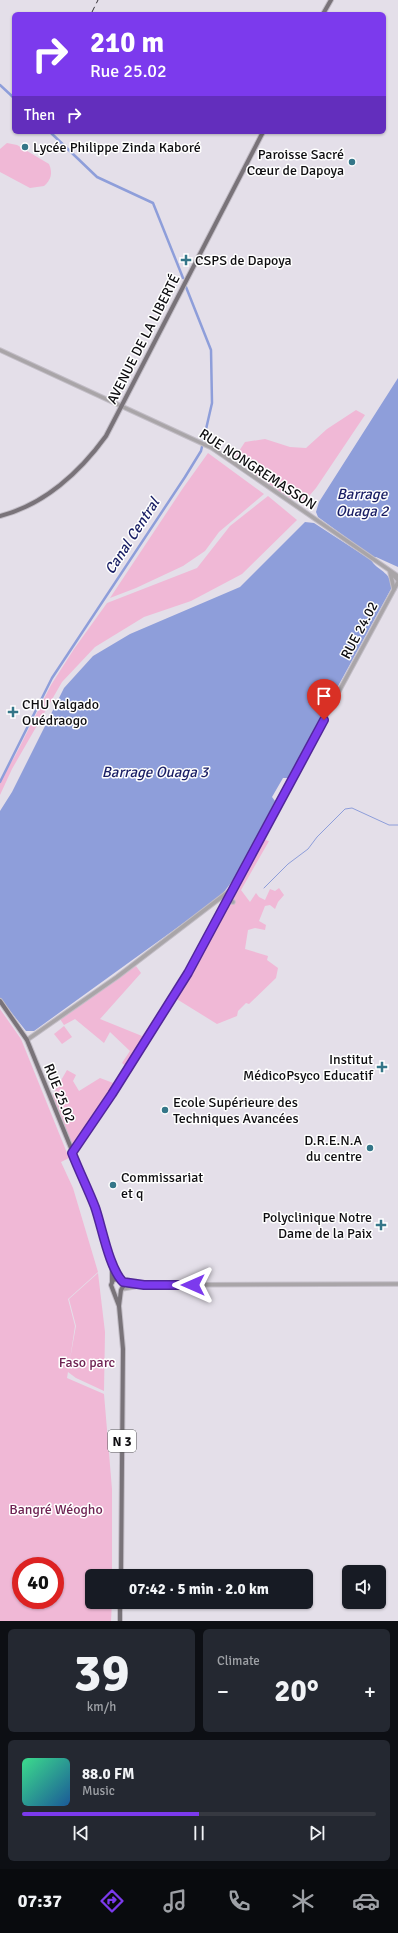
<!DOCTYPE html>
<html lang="en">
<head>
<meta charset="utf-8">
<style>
	body { margin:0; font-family:Signika,sans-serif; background:#242831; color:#f1f3f6; height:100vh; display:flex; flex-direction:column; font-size:15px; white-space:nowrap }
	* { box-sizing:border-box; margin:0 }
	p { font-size:13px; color:#9ea1a6 }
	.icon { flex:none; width:22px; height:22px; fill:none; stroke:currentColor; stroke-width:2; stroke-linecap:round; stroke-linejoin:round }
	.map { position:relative; height:1621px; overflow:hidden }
	.details { display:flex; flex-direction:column; gap:8px; padding:8px; background:#0d0f14; flex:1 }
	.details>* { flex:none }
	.guide { position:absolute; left:12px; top:12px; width:374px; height:122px; border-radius:6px; box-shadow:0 1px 3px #0004; background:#7c3aed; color:#fff; overflow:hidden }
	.controls { position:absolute; left:342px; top:1565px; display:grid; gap:8px }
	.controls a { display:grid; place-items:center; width:44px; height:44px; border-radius:6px; background:#171b24; box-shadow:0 1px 3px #0004; font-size:20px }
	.speed { position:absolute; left:12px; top:1557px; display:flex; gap:8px; font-size:20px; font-weight:700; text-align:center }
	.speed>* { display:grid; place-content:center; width:52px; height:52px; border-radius:50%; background:#171b24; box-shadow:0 1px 3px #0004; line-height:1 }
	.speed .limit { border:6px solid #d22; background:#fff; color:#111 }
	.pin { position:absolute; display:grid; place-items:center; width:34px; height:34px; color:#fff; margin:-41px -17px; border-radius:50% 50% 50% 0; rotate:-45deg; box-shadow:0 0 4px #0007 }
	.pin .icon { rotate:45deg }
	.me { position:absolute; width:44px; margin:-22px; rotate:270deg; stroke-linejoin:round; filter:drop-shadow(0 0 3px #0008) }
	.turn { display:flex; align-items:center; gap:14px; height:84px; padding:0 12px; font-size:18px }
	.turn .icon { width:52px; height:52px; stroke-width:2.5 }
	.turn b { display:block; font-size:28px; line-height:34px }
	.then { display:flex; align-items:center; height:38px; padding:0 12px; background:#0003; gap:8px; font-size:15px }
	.big { font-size:30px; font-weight:700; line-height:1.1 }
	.details .widget { flex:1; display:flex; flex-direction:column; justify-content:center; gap:6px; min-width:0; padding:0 14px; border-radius:6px; background:#242831 }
	.details .dial { align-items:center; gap:0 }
	.dial b { font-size:52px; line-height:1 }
	.song { display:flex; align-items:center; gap:12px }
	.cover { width:48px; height:48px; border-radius:6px; background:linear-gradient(135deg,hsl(150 70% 55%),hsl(210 70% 35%)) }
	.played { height:4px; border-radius:2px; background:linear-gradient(90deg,#7c3aed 50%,#363941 50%) }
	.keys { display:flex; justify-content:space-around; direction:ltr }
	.heat { display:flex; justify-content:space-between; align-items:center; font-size:22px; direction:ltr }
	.details .tiles { flex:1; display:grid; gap:8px; grid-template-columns:1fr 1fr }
	.widget:last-child { grid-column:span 2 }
	.trip { position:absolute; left:85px; top:1569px; width:228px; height:40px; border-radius:6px; background:#171b24; box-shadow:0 1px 3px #0004; font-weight:700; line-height:40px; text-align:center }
	.tab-bar { display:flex; height:64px; justify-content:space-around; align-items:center; background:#090b0e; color:#9ea1a6 }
	.tab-bar .icon { width:28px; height:28px }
	.tab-bar .current { color:#7c3aed }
	.tab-bar b { font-size:18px; color:#f1f3f6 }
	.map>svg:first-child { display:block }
	.green { fill:#f0b8d6; fill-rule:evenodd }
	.water { fill:#8e9eda }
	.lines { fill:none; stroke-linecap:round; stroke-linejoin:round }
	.stream { stroke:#8e9eda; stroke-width:1 }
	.canal { stroke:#8e9eda; stroke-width:2.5 }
	.minor-casing { stroke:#c2bdc6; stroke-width:5.5 }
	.major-casing { stroke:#c2bdc6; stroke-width:6 }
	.minor { stroke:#a9a5a8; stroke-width:3.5 }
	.major { stroke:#797379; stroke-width:4 }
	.rail { stroke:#343237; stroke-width:1; stroke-dasharray:8 4; stroke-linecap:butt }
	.route-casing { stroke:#51269a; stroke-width:10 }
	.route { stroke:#7c3aed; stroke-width:7 }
	.poi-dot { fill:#347688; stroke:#fff; stroke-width:1.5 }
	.labels { text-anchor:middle; stroke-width:3; stroke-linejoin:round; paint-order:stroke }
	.shield { fill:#fff; stroke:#565658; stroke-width:1 }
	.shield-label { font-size:13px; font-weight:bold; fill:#0e0d10 }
	.poi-label { font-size:14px; fill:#0e0d10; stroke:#fff; text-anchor:start }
	.street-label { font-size:14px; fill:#0e0d10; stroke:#fff }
	.park-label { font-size:14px; fill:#6f2353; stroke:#fff }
	.water-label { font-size:15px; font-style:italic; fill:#191e64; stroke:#fff }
</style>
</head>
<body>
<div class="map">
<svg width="398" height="1621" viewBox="0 0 398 1621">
	<rect width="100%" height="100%" fill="#e4dfe9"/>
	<!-- green -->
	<g class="green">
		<path d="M7,143l10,2 32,19c4,9 2,16 -5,22l-14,2 -30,-16v-23z"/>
		<path d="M356,410l9,5 -49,73 -13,15c-25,-9 -50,-27 -68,-46l10,-15 20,-3 25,8 16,1 21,-19z"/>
		<path d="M208,453l56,41 -45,38 -14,19 -22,15 -47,22 -26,10 73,-110z"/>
		<path d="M268,496l29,24 -55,54 -51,27 -47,16 -49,30 -33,35 -50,87 -12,26v-15l15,-24 36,-71 23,-36 33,-46 90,-35 33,-42z"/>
		<path d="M262,839l7,2 -28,49 9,12 6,-9 3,4 6,3 5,-11 5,2 4,-3 5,7 -6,7 -3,7 -5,-4 -5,1 -6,15 7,4 -1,5 -10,-2 -7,2 -3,19 23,7 -1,4 11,8 -2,10 -27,26 -3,-1 -8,8 -1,5 -20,8 -42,-26 14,-22z"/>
		<path d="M136,966l5,7 -41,46 42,17 21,-31 4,3 -40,59 -5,-4 8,-12 -20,-19 -6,11 -29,-24 -11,6 -4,-6z"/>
		<path d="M0,1009l21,30 48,119 -8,4 12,26 25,84 -30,27 7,27 -5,33 6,-33 -7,-27 29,-26 7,59 -1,59 -28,-13 -8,-6 -1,6 37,16 8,95v87h-20v26h20l-1,19h-111zM21,1566h34v34h-34z"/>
		<path d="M64,1026l8,11 -10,7 -8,-10z"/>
		<path d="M67,1070l9,5 -3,6 6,10 21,-13 16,6 -40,60 -5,2 -19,-50z"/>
	</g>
	<!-- water -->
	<g class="water">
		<path d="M398,378v189l-22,-10h-3l-55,-40 -2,-5 3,-10z"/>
		<path d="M305,522l9,1 57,37c6,11 22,12 20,29l-103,189h-5l-11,19 3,4 -39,75 -15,20 -187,135h-8l-26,-33v-187l12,-19 52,-104 29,-32 37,-22 110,-47z"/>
	</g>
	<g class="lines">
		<!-- stream -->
		<path class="stream" d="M264,888l24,-24 20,-15 9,-12 28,-28 7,-1 37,17h9"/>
		<!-- canal -->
		<g class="canal">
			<path d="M0,85l14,13"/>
			<path d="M50,132l47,45 56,26 30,75"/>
			<path d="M0,782l52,-104 133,-201 16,-26 11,-48 -1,-53 -25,-63"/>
		</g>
		<!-- minor casing -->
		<g class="minor-casing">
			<g id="minor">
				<path d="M0,350l212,98 186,128"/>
				<path d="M390,572l4,17"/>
				<path d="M392,574l6,6"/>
				<path d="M226,901l7,1"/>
				<path d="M27,1040l90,-63 115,-88"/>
				<path d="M72,1153l40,-59 76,-121 44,-84 166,-307"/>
				<path d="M123,1282l21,3"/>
				<path d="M122,1289l22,-4 254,-1"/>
			</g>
		</g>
		<!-- major casing -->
		<g class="major-casing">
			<g id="major">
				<path d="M323,14l8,-14"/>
				<path d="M0,516c44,-11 80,-44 106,-80l157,-304"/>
				<path d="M0,1001l27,39 64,157 21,68 8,15"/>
				<path d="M112,1282v-15"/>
				<path d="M119,1306l2,-16 3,-5 -2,-4 -5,-2 -4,1 -2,5 8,21 4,43 -2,227"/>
				<path d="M120,1621v-19"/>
			</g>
		</g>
		<!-- minor -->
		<use href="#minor" class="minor"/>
		<!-- major -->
		<use href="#major" class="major"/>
		<!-- rail -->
		<path class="rail" d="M91,14l7,-14"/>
	</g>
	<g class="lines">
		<!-- route casing -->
		<g class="route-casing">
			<path id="route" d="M193,1285h-49l-21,-3c-14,-14 -21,-55 -28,-75 -7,-18 -16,-36 -23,-54l40,-59 76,-121 136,-253"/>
		</g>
		<!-- route -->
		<use href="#route" class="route"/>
	</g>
	<!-- markers -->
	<g class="poi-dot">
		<circle cx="25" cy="147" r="4"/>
		<circle cx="352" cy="162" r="4"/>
		<path d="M184 254h4v4h4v4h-4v4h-4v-4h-4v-4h4z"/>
		<path d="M11 706h4v4h4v4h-4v4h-4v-4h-4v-4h4z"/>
		<path d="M380 1061h4v4h4v4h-4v4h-4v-4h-4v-4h4z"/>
		<circle cx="165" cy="1110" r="4"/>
		<circle cx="370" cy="1148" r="4"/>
		<circle cx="113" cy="1185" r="4"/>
		<path d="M379 1219h4v4h4v4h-4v4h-4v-4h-4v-4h4z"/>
	</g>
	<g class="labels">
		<!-- shield labels -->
		<rect class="shield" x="108" y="1430" width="28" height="22" rx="3"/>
		<g class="shield-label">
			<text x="122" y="1446">N 3</text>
		</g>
		<!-- poi labels -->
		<g class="poi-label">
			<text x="33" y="152">Lycée Philippe Zinda Kaboré</text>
			<text x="344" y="159" text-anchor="end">Paroisse Sacré<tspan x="344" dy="16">Cœur de Dapoya</tspan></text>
			<text x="195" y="265">CSPS de Dapoya</text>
			<text x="22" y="709">CHU Yalgado<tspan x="22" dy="16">Ouédraogo</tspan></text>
			<text x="373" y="1064" text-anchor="end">Institut<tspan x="373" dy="16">MédicoPsyco Educatif</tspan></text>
			<text x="173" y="1107">Ecole Supérieure des<tspan x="173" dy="16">Techniques Avancées</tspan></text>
			<text x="362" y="1145" text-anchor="end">D.R.E.N.A<tspan x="362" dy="16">du centre</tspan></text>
			<text x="121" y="1182">Commissariat<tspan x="121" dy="16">et q</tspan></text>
			<text x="372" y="1222" text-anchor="end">Polyclinique Notre<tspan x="372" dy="16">Dame de la Paix</tspan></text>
		</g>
		<!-- street labels -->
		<g class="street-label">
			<text transform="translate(143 339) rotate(-63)" y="5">AVENUE DE LA LIBERTÉ</text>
			<text transform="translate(258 469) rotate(33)" y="5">RUE NONGREMASSON</text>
			<text transform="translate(359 630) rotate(-62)" y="5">RUE 24.02</text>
			<text transform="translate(60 1093) rotate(68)" y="5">RUE 25.02</text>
		</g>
		<!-- park labels -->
		<g class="park-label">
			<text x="87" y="1367">Faso parc</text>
			<text x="56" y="1514">Bangré Wéogho</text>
		</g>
		<!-- water labels -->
		<g class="water-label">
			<text x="362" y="499">Barrage<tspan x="362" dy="17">Ouaga 2</tspan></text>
			<text transform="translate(132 536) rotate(-57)" y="5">Canal Central</text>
			<text x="155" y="777">Barrage Ouaga 3</text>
		</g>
	</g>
</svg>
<div class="controls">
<a><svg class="icon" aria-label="sound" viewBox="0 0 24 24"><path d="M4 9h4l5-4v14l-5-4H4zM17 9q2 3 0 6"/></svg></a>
</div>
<div class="speed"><div class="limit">40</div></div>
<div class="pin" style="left:324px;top:720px;background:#d93025"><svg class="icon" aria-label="arrive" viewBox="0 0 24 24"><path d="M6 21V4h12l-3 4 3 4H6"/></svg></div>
<svg class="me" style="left:193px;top:1285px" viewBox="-20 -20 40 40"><path d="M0-17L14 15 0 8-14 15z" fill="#7c3aed" stroke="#fff" stroke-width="4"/></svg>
<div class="trip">07:42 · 5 min · 2.0 km</div>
<div class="guide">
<div class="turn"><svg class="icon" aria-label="right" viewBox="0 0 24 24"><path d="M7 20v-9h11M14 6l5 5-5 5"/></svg><div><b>210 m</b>Rue 25.02</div></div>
<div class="then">Then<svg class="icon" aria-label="right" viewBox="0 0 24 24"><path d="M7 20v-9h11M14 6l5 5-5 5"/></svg></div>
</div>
</div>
<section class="details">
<div class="tiles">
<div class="widget dial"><b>39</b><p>km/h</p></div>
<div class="widget"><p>Climate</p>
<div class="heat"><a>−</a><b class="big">20°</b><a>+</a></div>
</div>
<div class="widget">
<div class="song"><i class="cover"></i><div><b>88.0 FM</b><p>Music</p></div></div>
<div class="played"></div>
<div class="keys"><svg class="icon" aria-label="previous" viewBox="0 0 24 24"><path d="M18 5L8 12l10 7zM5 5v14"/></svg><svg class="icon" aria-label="pause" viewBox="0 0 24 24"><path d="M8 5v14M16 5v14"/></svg><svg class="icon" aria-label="next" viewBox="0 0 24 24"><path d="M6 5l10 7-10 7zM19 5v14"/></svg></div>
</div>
</div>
</section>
<nav class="tab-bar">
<b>07:37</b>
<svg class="icon current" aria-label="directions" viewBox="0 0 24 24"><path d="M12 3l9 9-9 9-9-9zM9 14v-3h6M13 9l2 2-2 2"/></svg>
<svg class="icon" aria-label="music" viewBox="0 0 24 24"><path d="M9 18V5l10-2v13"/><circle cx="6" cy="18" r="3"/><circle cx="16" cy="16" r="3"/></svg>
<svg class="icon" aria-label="phone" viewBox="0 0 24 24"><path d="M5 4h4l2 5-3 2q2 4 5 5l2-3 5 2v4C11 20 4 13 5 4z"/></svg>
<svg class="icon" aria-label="climate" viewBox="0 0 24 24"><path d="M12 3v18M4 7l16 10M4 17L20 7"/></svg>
<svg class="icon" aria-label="car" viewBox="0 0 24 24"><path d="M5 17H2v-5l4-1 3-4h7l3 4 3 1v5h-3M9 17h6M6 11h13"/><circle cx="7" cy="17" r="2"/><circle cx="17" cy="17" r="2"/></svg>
</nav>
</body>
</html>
